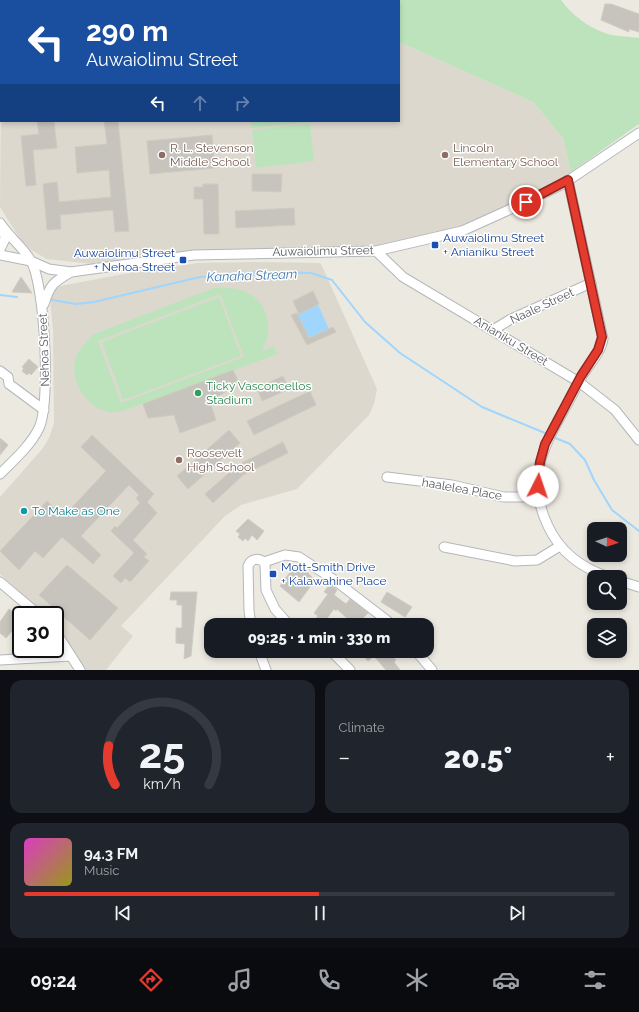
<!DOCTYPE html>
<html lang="en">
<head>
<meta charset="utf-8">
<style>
	body { margin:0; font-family:Raleway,sans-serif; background:#20242c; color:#f1f3f6; height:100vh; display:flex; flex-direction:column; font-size:15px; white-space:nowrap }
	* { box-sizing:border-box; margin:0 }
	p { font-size:13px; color:#9ea1a6 }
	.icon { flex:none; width:22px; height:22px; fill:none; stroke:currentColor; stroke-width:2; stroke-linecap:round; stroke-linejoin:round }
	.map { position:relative; height:670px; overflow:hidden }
	.panel { display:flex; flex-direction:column; gap:10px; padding:10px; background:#0d0f14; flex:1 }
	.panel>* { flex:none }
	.hud { position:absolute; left:0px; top:0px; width:400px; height:122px; box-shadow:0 2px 6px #0003; background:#1a4fa0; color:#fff; overflow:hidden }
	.needle { width:26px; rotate:93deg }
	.fabs { position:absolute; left:587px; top:522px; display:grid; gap:8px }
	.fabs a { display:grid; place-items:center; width:40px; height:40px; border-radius:8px; background:#171b24; box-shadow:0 2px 6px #0003; font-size:20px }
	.speed { position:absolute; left:12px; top:606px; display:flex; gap:8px; font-size:20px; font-weight:700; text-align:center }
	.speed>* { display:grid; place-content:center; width:52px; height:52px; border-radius:50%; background:#171b24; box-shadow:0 2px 6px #0003; line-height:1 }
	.speed .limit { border:2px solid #111; border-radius:6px; background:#fff; color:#111 }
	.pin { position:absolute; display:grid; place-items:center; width:34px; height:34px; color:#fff; margin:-17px; border:2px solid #fff; border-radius:50%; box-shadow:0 1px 4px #0007 }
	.me { position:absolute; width:44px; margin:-22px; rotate:4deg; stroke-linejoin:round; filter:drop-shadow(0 0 3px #0008) }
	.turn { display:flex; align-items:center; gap:14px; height:84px; padding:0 20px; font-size:18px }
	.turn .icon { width:52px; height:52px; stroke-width:2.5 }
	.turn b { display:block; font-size:28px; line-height:34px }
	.lanes { display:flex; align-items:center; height:38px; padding:0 20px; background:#0003; justify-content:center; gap:20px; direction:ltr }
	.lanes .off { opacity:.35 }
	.big { font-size:30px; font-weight:800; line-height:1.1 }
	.panel .widget { flex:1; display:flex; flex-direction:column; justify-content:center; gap:6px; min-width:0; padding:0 14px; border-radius:12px; background:#20242c }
	.panel .dial { align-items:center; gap:0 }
	.dial svg { height:104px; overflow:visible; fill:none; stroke:#363941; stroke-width:7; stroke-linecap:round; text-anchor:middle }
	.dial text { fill:#f1f3f6; stroke:none }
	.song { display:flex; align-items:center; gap:12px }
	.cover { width:48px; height:48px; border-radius:6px; background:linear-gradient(135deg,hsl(310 70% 55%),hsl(60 70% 35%)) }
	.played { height:4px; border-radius:2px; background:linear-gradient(90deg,#e43b2e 50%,#363941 50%) }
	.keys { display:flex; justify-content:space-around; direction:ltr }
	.heat { display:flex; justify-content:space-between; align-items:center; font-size:22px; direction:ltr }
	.panel .tiles { flex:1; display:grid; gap:10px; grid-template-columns:1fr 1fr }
	.widget:last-child { grid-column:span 2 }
	.trip { position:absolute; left:204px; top:618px; width:230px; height:40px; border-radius:12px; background:#171b24; box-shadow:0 2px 6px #0003; font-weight:800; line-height:40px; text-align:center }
	.menu { display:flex; height:64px; justify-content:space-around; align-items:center; background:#090b0e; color:#9ea1a6 }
	.menu .icon { width:28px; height:28px }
	.menu .on { color:#e43b2e }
	.menu b { font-size:18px; color:#f1f3f6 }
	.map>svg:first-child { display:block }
	.education { fill:#dcd8ce }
	.green { fill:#bde3bd; fill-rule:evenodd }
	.water { fill:#a0d5fd }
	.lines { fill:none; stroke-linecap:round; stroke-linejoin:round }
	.stream { stroke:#a0d5fd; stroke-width:2 }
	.building { fill:#c7c4be; stroke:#d0cbbf }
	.minor-casing { stroke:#b3b7bb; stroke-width:11 }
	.major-casing { stroke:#edc258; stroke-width:13 }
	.minor { stroke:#fff; stroke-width:9 }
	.major { stroke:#fdeea5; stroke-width:11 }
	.route-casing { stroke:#94261e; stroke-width:10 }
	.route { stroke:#e43b2e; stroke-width:7 }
	.education-dot { fill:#8d6e63; stroke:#fff; stroke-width:1.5 }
	.transit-dot { fill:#1a4fb4; stroke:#fff; stroke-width:1.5 }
	.leisure-dot { fill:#2e9e5b; stroke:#fff; stroke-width:1.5 }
	.culture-dot { fill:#0f9aa8; stroke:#fff; stroke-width:1.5 }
	.labels { text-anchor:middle; stroke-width:3; stroke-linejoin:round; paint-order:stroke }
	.education-label { font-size:12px; fill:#785e54; stroke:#fff; text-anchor:start }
	.transit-label { font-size:12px; fill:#164399; stroke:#fff; text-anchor:start }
	.street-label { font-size:12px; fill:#595d61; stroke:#fff }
	.leisure-label { font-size:12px; fill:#27864d; stroke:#fff; text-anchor:start }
	.culture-label { font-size:12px; fill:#0d838f; stroke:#fff; text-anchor:start }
	.water-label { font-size:13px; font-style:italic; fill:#3e76ae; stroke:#fff }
</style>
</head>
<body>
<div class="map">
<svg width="639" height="670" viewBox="0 0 639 670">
	<rect width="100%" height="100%" fill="#ece9e0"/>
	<!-- education -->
	<g class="education">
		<path d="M67,0h238l2,1h-240z"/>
		<path d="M399,42l134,60 30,36 8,34 -3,8 -106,51 -86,20 -66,1 -209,13 -54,-6 -16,-9 -11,-11 -20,-32 1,-118v32h398z"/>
		<path d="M258,262l62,1 2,3 55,123 -3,15 -5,11 -72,74 -56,16 -16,11 -104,110 12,10 -27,34h-22l-29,-46v-9h-9l-46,-41v-77l43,-49 6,-10 5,-15 -1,-92 -3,-34 4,-6 6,-5 69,-13 69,-10z"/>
	</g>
	<!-- green -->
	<g class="green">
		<path d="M90,0h173l2,1h-175z"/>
		<path d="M305,0h256c11,15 27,27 44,33 10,4 23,3 34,5v86l-68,48 -8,-34 -30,-36 -134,-60v-41z"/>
		<path d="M251,121h59v1l-58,6z"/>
		<path d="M310,124l4,37 -58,7 -4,-38z"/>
		<path d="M214,288c11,0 22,-1 32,4 23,10 28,38 16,59l12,-5 3,8 -154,57c-4,0 -11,2 -15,1 -23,-5 -41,-35 -31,-57 4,-8 11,-15 17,-21zM220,294l24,63 -123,46 -23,-62z"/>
		<path d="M219,297l22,59 -118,44 -21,-58z"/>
	</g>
	<!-- water -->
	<path class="water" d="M318,305l11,24 -20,9 -12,-24z"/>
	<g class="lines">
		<!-- stream -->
		<g class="stream">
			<path d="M0,295l17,2"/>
			<path d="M52,300l24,4 18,-2 106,-25 60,-5 51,1 21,7 33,42 35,31 82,54 63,26"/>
			<path d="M553,437l17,7 15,16 9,20 18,30 27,21"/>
		</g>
	</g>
	<!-- building -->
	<g class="building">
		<path d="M605,4h6l28,10v18l-10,-3v3l-28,-12z"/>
		<path d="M37,121h17l3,27 -24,2 3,35 -10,1 -5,-50 18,-2z"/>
		<path d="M104,121h14l11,110 -14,1 -2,-22 -53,5 1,14 -14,1 -4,-46 14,-2 2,20 52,-5 -2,-27 -32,3 -1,-14 -1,-12 32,-3z"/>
		<path d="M212,135l3,33 -65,6 -3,-33z"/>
		<path d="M252,174h30l-1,18 -29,-1z"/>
		<path d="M203,184h15l1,50h-15l-1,-35h-9v-12h9z"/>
		<path d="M294,208l1,17 -59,3 -1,-17z"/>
		<path d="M21,277l11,16 -20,-1z"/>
		<path d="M313,291l6,13 -20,10 -6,-13z"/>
		<path d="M297,313l12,25 24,-11 3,5 -29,13 -16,-30z"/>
		<path d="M29,359l9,8 -7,8 -2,-2 -2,2 -5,-4 2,-3 -2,-1z"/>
		<path d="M233,370l6,13 -29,19 6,18 -36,13 -6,-18 -26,3 -5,-14z"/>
		<path d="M283,376l6,13 -27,12 -5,-13z"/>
		<path d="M310,391l6,14 -62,30 -7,-14z"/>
		<path d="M229,430l11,13 -52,46 -11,-13z"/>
		<path d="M92,435l62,59 -7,8 10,11 -24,27 14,14 -3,3 5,4 -19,21 -5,-4 -4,5 -8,-7 21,-23 -23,-22 4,-5 2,2 23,-25 -4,-5 3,-3 -10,-10 -48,51 20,19 -8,9 -31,-27 -19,21 -8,-7 -16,19 -19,-19 47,-50 16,16 43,-46 -25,-24z"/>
		<path d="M0,438l8,7 -8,10z"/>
		<path d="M283,442l5,11 -45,22 -30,28 -8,-9 33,-29z"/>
		<path d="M248,519l16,12 -7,9 -5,-5 -4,6 -3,-3 -2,3 -5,-4 2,-3 -4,-3z"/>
		<path d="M67,565l51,43 -28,32 -51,-45z"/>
		<path d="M297,566l7,5 1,-1 10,10 -16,22 -19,-16 13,-18 2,1z"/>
		<path d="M330,584l7,6 -3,5 12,9 4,-5 18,14 -7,7 5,5h-24l6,-6 -11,-10 -1,2 -2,-2 -10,13 5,3h-17l6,-9 -4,-3 14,-19 -4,-2z"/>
		<path d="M171,592h26l-6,64 -7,3 1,-15 -9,-1v-15h6v-23h-5v-5h-7z"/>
		<path d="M387,592l25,15 -7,10 -24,-15z"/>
		<path d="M9,609l12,10v9l-4,-3 -11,13 -6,-5v-11z"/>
		<path d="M14,641h7v9l-7,1z"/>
		<path d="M359,651h27l10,9 -2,2 6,8h-14l-12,-14 -6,5z"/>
	</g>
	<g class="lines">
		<!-- minor casing -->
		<g class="minor-casing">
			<g id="minor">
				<path d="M21,0v1"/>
				<path d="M568,180l35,159c-2,14 -14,25 -21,37 -6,11 -11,22 -17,32 -23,41 -39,72 -17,118 12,26 33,42 61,51"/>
				<path d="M0,223c9,14 23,24 31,38 14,24 20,142 8,167 -8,17 -26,33 -39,46"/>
				<path d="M0,249l5,-10 -1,-9"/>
				<path d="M376,251l27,26 176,105 36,28 24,30"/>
				<path d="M0,255l31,6 18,8 22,3 123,-17 182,-4 86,-20 51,-23 50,-24 76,-51"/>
				<path d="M44,304c6,-20 10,-22 27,-32"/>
				<path d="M493,330l18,-11 80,-36"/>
				<path d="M0,371l8,6 1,7 35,26"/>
				<path d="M387,477l65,8 52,12h35"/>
				<path d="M444,547l71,14 22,-1 23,-14"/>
				<path d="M264,562l21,-7 14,2 34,22 60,46"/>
				<path d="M620,581l19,6"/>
				<path d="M0,582l39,33"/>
				<path d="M251,625l-2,-14 -1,-45c3,-8 12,-9 17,-2l1,26 9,19 14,16"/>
				<path d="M55,631l25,39"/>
				<path d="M259,651l7,19"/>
				<path d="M331,651l19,19"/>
				<path d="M416,651l16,19"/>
				<path d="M0,660l71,-4"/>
			</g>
		</g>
		<!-- major casing -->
		<g class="major-casing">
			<g id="major">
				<path d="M58,1v-1"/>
				<path d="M0,76l1,-1"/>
			</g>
		</g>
		<!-- minor -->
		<use href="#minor" class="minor"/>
		<!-- major -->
		<use href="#major" class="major"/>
	</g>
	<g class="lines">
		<!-- route casing -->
		<g class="route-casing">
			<path id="route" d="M526,202l42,-22 34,157 -4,13 -17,26 -36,68 -5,18 -2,24"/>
		</g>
		<!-- route -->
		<use href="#route" class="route"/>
	</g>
	<!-- markers -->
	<g class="education-dot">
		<circle cx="162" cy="155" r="4"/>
		<circle cx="445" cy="155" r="4"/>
		<circle cx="179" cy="460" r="4"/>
	</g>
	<g class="transit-dot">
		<rect x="431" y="241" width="8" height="8" rx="2"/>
		<rect x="179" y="256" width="8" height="8" rx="2"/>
		<rect x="269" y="570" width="8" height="8" rx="2"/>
	</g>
	<circle class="leisure-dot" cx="198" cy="393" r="4"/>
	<circle class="culture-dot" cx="24" cy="511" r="4"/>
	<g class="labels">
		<!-- education labels -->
		<g class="education-label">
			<text x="170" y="152">R. L. Stevenson<tspan x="170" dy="14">Middle School</tspan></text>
			<text x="453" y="152">Lincoln<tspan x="453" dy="14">Elementary School</tspan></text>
			<text x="187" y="457">Roosevelt<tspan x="187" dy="14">High School</tspan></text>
		</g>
		<!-- transit labels -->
		<g class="transit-label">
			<text x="443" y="242">Auwaiolimu Street<tspan x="443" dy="14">+ Anianiku Street</tspan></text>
			<text x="175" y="257" text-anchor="end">Auwaiolimu Street<tspan x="175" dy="14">+ Nehoa Street</tspan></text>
			<text x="281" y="571">Mott-Smith Drive<tspan x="281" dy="14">+ Kalawahine Place</tspan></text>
		</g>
		<!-- street labels -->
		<g class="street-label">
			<text transform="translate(323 251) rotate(-1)" y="4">Auwaiolimu Street</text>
			<text transform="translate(542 306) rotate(-25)" y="4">Naale Street</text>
			<text transform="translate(511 341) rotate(31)" y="4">Anianiku Street</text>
			<text transform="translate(44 350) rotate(-92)" y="4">Nehoa Street</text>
			<text transform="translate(462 489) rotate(10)" y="4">haalelea Place</text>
		</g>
		<!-- leisure labels -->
		<g class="leisure-label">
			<text x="206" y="390">Ticky Vasconcellos<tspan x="206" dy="14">Stadium</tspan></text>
		</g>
		<!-- culture labels -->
		<g class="culture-label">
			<text x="32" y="515">To Make as One</text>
		</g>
		<!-- water labels -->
		<g class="water-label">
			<text transform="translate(252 275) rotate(-2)" y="5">Kanaha Stream</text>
		</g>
	</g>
</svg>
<div class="fabs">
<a><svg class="needle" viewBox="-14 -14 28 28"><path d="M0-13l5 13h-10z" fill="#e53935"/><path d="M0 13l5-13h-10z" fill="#9ea1a6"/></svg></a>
<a><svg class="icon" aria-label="search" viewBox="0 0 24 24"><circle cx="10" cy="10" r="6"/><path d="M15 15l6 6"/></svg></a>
<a><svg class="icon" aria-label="layers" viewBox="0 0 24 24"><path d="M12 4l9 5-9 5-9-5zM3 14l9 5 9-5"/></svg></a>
</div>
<div class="speed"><div class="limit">30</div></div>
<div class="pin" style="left:526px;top:202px;background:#d93025"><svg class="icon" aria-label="arrive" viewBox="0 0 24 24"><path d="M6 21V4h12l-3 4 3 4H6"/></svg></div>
<svg class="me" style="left:538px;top:486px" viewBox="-20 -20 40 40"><circle r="19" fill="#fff"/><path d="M0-13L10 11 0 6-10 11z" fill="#e43b2e"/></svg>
<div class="trip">09:25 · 1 min · 330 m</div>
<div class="hud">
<div class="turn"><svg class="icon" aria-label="left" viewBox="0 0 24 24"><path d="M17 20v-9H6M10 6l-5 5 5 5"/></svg><div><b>290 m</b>Auwaiolimu Street</div></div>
<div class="lanes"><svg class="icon" aria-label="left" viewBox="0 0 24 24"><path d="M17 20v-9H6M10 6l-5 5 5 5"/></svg><svg class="icon off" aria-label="ahead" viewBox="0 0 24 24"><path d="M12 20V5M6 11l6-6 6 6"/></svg><svg class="icon off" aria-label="right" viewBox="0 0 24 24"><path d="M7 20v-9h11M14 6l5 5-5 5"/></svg></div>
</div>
</div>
<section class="panel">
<div class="tiles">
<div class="widget dial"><svg viewBox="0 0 100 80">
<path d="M14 69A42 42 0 1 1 86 69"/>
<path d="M14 69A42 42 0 0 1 9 39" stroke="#e43b2e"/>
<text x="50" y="56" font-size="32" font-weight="700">25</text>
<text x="50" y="72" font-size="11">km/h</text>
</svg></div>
<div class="widget"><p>Climate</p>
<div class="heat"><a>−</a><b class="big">20.5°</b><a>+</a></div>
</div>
<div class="widget">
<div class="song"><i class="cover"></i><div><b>94.3 FM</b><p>Music</p></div></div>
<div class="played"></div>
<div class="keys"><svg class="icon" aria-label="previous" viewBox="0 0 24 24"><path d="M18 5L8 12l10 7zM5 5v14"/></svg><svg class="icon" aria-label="pause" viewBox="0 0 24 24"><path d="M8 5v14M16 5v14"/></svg><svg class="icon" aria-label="next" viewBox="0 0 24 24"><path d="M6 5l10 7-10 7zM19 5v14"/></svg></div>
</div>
</div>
</section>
<nav class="menu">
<b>09:24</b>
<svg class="icon on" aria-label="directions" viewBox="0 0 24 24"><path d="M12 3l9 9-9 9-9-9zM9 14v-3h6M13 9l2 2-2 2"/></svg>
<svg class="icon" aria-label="music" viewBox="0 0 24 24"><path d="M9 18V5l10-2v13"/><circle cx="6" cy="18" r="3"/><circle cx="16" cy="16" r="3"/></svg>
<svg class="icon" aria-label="phone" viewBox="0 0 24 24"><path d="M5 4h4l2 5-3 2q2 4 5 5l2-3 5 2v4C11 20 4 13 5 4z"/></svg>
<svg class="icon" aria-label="climate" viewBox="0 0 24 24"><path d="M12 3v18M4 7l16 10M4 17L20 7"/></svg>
<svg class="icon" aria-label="car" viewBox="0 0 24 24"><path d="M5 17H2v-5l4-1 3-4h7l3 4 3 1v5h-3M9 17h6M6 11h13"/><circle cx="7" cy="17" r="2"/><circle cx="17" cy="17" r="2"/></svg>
<svg class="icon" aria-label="filters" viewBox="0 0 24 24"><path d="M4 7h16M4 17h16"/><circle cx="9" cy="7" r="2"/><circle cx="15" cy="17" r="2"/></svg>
</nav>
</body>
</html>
